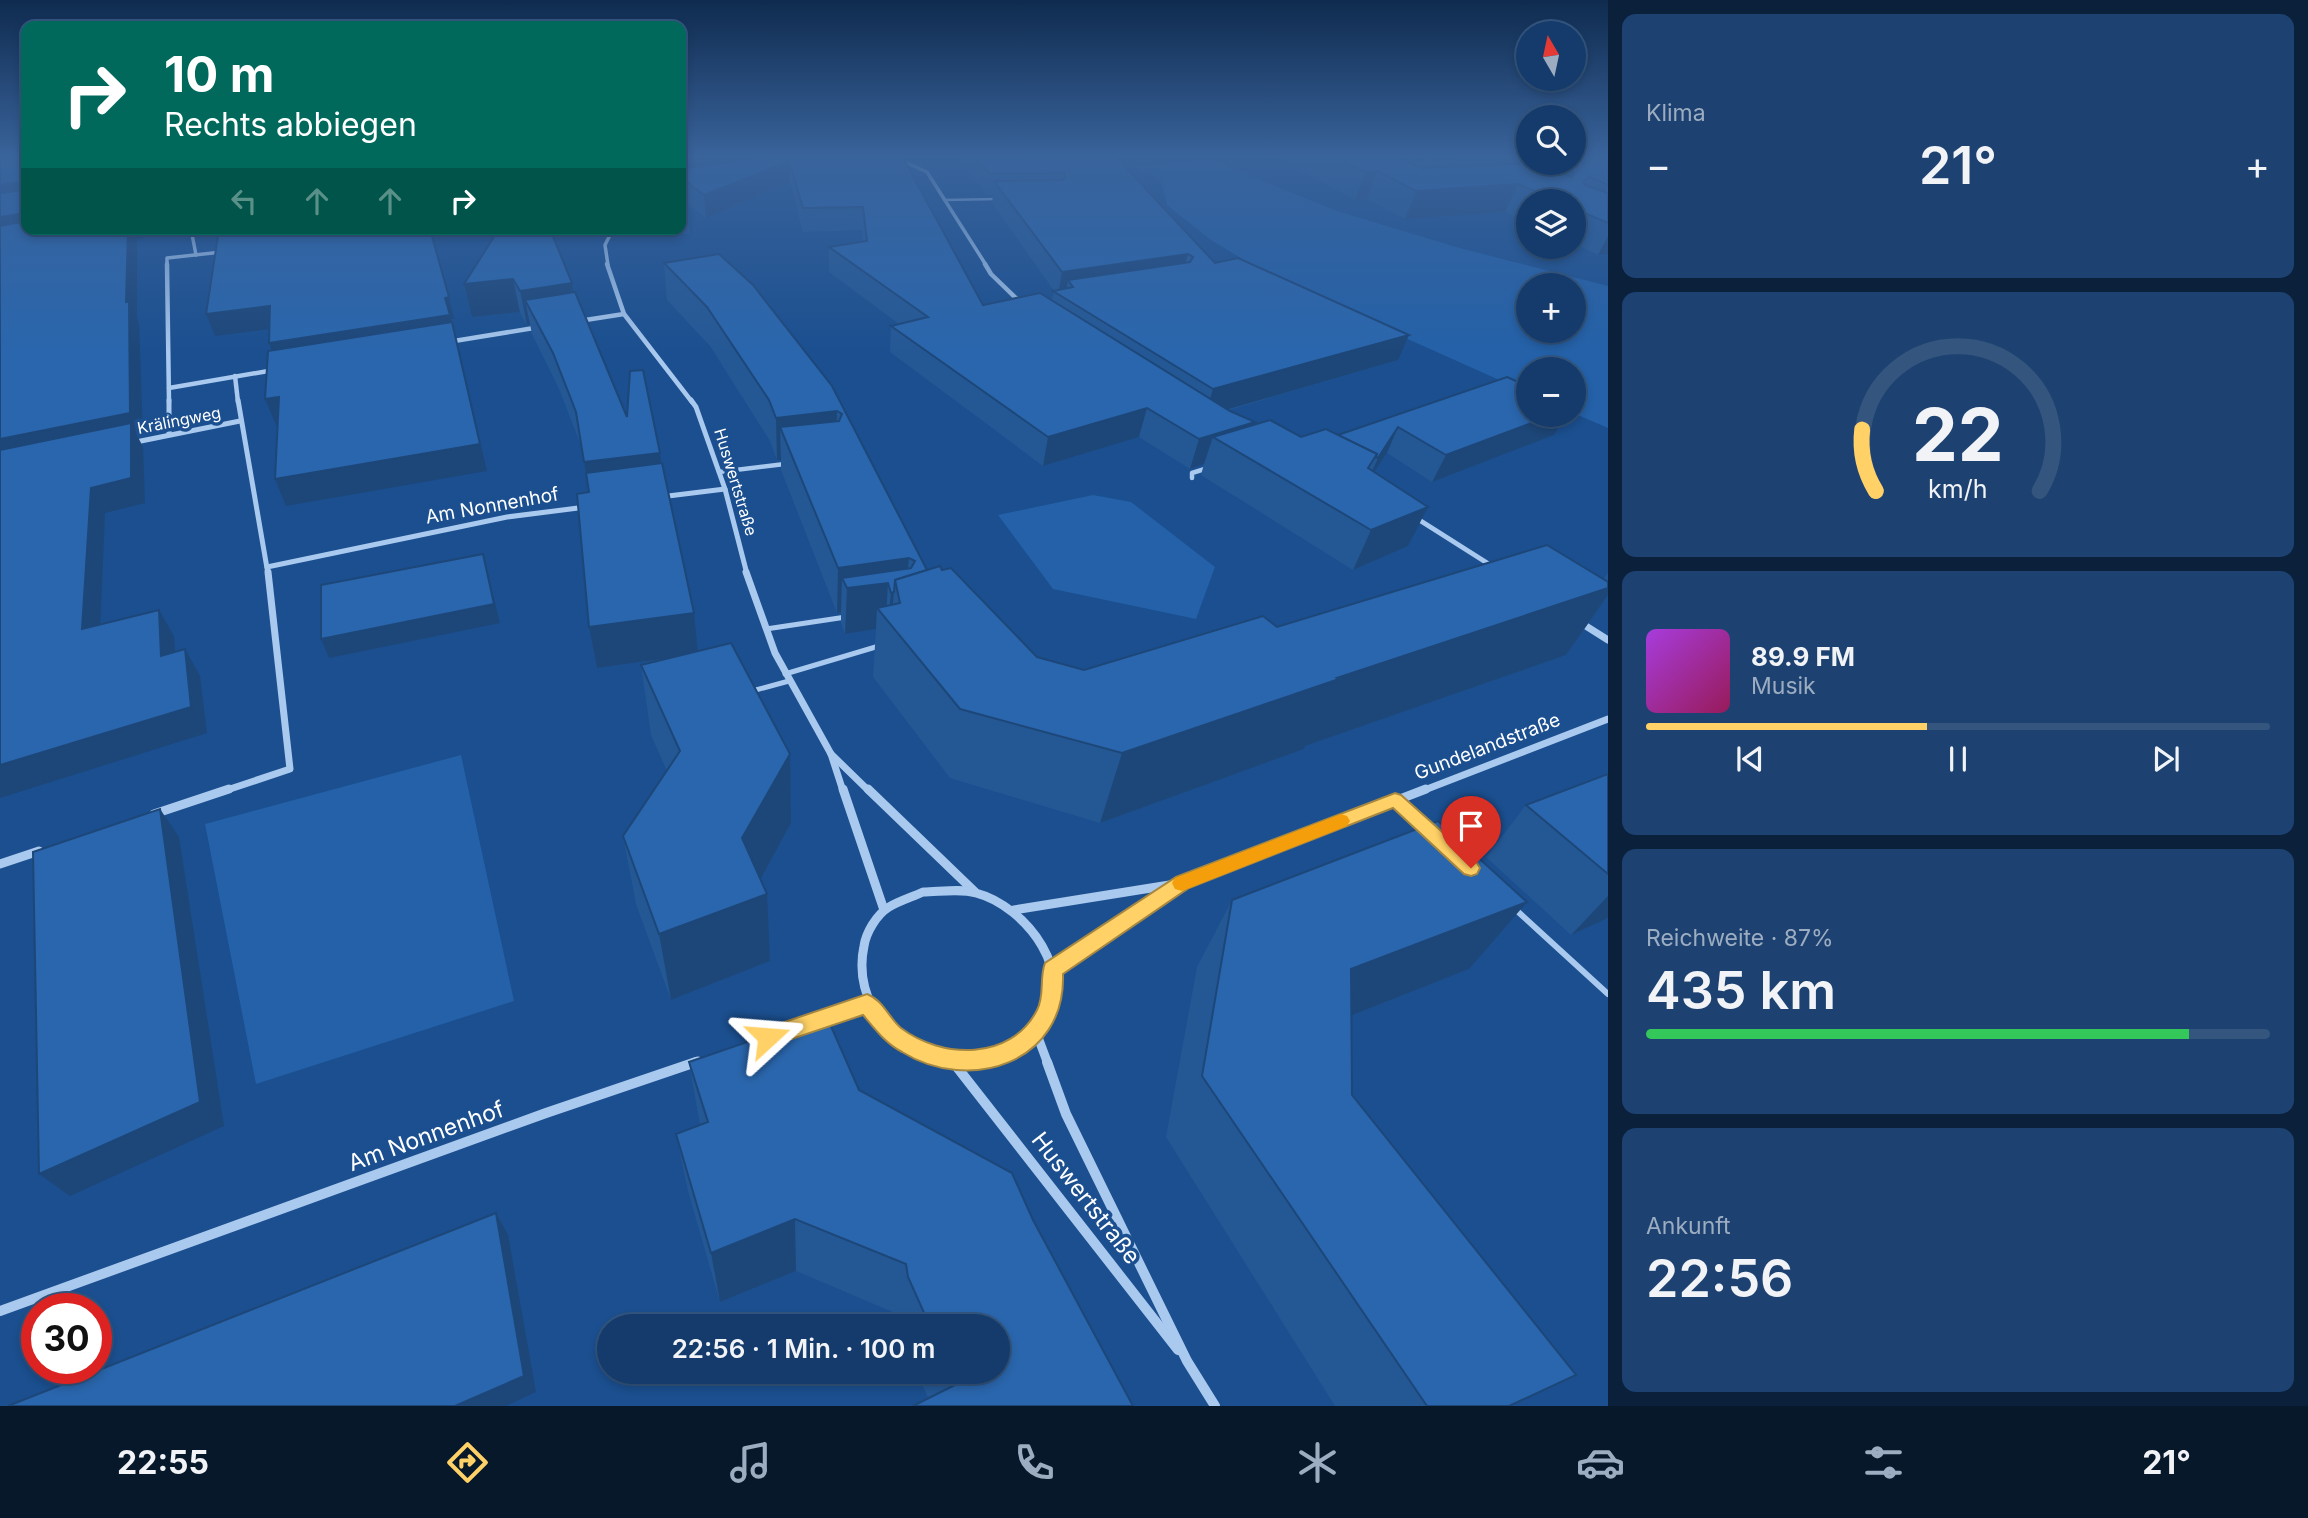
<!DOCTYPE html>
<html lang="de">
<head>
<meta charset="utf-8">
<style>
	body { margin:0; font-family:Inter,sans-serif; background:#1d4271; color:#f1f3f6; height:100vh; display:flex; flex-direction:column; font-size:26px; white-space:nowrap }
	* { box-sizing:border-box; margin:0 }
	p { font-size:23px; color:#9dadc1 }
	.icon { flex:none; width:38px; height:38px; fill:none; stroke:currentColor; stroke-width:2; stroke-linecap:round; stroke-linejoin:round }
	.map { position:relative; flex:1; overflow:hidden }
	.details { display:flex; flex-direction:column; gap:14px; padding:14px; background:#0b203b; width:700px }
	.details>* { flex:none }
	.top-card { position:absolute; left:21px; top:21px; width:665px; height:214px; border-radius:14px; box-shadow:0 4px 10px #0003,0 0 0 2px #33557e; background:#00695c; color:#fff; overflow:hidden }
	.needle { width:46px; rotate:351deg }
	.buttons { position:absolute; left:1516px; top:21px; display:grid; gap:14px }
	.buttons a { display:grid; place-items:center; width:70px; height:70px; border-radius:50%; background:#143b6b; box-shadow:0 4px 10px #0003,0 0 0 2px #33557e; font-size:35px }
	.speed { position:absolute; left:21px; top:1293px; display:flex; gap:14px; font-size:35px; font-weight:700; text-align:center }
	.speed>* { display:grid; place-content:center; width:91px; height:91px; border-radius:50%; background:#143b6b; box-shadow:0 4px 10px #0003,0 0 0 2px #33557e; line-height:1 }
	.speed .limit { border:10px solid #d22; background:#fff; color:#111 }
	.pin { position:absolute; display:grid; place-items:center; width:60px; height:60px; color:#fff; margin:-72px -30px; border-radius:50% 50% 50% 0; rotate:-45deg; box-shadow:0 0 7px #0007 }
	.pin .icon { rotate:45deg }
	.me { position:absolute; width:77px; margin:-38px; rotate:71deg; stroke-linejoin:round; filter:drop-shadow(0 0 5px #0008) }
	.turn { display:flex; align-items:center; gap:24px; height:147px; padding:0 28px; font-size:32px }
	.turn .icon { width:91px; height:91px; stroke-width:2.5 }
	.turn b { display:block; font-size:49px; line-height:60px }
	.lanes { display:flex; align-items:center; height:66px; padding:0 28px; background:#0003; justify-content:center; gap:35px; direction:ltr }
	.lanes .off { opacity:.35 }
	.big { font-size:52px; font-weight:600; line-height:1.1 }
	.details .tile { flex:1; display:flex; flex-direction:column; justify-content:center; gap:10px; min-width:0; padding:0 24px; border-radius:14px; background:#1d4271 }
	.details .dial { align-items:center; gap:0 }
	.dial svg { height:182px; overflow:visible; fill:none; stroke:#33557e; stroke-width:7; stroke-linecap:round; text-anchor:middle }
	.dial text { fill:#f1f3f6; stroke:none }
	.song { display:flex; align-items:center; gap:21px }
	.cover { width:84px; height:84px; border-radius:10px; background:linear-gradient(135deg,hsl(280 70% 55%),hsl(330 70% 35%)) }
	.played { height:7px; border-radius:4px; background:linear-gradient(90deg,#ffd166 45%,#33557e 45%) }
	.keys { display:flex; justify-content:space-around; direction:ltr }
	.heat { display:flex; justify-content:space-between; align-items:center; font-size:38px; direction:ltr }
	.charge { height:10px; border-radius:5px; background:linear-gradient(90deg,#34c759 87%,#33557e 0) }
	.trip { position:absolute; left:597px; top:1314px; width:413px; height:70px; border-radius:35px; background:#143b6b; box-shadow:0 4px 10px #0003,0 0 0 2px #33557e; font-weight:600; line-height:70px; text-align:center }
	.menu { display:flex; height:112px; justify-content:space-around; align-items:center; background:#08182b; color:#9dadc1 }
	.menu .icon { width:49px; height:49px }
	.menu .selected { color:#ffd166 }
	.menu b { font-size:32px; color:#f1f3f6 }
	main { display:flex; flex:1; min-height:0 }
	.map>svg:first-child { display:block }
	.green { fill:#2461a8; fill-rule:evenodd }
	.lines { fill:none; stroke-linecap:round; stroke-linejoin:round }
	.lane-far3 { stroke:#a9c9ee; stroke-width:2.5 }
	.lane-far2 { stroke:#a9c9ee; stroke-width:4.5 }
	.lane-far1 { stroke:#a9c9ee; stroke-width:5 }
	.lane { stroke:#a9c9ee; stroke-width:6 }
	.street-far5 { stroke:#a9c9ee; stroke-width:3.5 }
	.street-far4 { stroke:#a9c9ee; stroke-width:4.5 }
	.street-far3 { stroke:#a9c9ee; stroke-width:5 }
	.street-far2 { stroke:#a9c9ee; stroke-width:7 }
	.street-far1 { stroke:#a9c9ee; stroke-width:9 }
	.street { stroke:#a9c9ee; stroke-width:10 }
	.wall { fill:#245895 }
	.shaded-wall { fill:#1d4779 }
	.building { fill:#2a66ad; stroke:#1d4779; stroke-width:2 }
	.route { fill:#ffd166; stroke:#a68842; stroke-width:2 }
	.slow { fill:#f59e0b }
	.labels { text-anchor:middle; stroke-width:7; stroke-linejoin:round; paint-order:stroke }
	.far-street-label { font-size:16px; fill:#fff; stroke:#1b4f8f }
	.street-label { font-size:19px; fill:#fff; stroke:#1b4f8f }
	.near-street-label { font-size:23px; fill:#fff; stroke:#1b4f8f }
</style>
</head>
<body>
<main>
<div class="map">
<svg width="1608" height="1406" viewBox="0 0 1608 1406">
	<rect width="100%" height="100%" fill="#1b4f8f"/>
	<!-- green -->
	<g class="green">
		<path d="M1211,160l126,51 119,36 152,39v142l-35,-15v-44h-45v24l-183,-82 -86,-42 -48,-29 -44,-35 -5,-21 -8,-9 -20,-8zM1528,285h45v46h-45z"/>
		<path d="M1093,495l38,7 84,65 -19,52 -143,-30 -55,-74z"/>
		<path d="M461,755l53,246 -258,83 -51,-260z"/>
	</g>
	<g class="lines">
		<!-- lane-far3 -->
		<path class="lane-far3" d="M944,200l53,-1"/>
		<!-- lane-far2 -->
		<g class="lane-far2">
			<path d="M719,472l66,-8"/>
			<path d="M1192,478v-5l16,-5"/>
		</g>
		<!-- lane-far1 -->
		<g class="lane-far1">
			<path d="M766,629l80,-12"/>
			<path d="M785,674l94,-28"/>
			<path d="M752,691l37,-10"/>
		</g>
		<!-- lane -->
		<g class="lane">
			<path d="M1396,800l32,29"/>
			<path d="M1515,909l93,85"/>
		</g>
		<!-- street-far5 -->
		<g class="street-far5">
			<path d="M897,163h10l20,9 59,93"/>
			<path d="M191,229l5,26"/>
			<path d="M167,265v-7l55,-6"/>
			<path d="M608,265l-3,-20 8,-16"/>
		</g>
		<!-- street-far4 -->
		<g class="street-far4">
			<path d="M167,264l2,138"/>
			<path d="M607,264l17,50 68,88"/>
			<path d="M985,264l6,10 30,29"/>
			<path d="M579,321l45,-7"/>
			<path d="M448,342l92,-15"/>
			<path d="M235,376l3,26"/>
			<path d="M169,388l105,-18"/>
		</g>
		<!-- street-far3 -->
		<g class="street-far3">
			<path d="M169,400v34"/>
			<path d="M238,400l30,174"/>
			<path d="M691,400l5,7 29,82 22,85"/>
			<path d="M131,443l109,-22"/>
			<path d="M660,497l65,-8"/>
			<path d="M1413,516l82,52"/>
			<path d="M267,567l240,-50 79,-10"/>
		</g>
		<!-- street-far2 -->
		<g class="street-far2">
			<path d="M746,572l29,81 56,101 12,37"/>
			<path d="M1578,621l30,19"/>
			<path d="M831,754l38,37"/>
			<path d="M224,791l66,-22 -22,-197"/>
			<path d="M1422,791l186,-72"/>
		</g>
		<!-- street-far1 -->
		<g class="street-far1">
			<path d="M843,789l41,121"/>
			<path d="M868,789l107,103"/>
			<path d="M154,814l75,-25"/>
			<path d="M0,864l39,-13"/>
			<path d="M923,892c16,0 38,-4 53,1 50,13 105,84 63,132 -8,9 -16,19 -27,25 -21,12 -44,11 -67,7 -9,-2 -19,-3 -27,-6 -40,-17 -63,-63 -54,-105 2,-13 12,-31 25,-39 10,-6 23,-10 34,-15z"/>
			<path d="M1014,910l168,-27 244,-94"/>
			<path d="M1053,970l126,-85"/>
			<path d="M818,1020l49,-16"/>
			<path d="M1036,1032l12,32"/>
			<path d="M952,1060l3,4"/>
			<path d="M691,1064l7,-3"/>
		</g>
		<!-- street -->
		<g class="street">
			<path d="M953,1062l225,288"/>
			<path d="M1047,1062l19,52 121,247 28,45"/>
			<path d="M0,1311l546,-198 150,-51"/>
		</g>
	</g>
	<!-- wall -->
	<g class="wall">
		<path d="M681,156h221l81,149 69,-5 2,-9 -62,-88 1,-8h-7l-27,-39h156l100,107 183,97 -169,50 25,15 47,12 37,-2 169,-58 47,58 -122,47 -45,-29 -13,19 34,74 -55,24 -152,-95 3,-11 -14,5 -51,-32 -96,29 -153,-114 1,-26 8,-2 -70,-52v-25l34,-6 -1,-11 -59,2 -13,-50 -84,36 -19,-15 3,31 -72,2 -1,-7h64z"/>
		<path d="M1275,156h253v7h45l35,-7v98l-10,1 -25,-12v-42h-45v21l-23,-10 -100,7 -38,-20 -12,1z"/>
		<path d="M499,229l73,54 1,10 54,124 34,46 37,189 93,171 -30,56 9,82 -99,39 -35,-96 -13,-68 44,-65 -16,-36 -10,-70 30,-7 -74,10 -8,-41v-135l-7,-44 -23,-59 -27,-55 -2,-10 -3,1 -7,-13 -48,5 -8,-33z"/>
		<path d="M664,263l168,123 95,184h15l95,87 47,13 193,-43 326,-48 5,-6v22l-42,60 -261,91 -1,3 -204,74 -150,-45 -77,-101 3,-48 -31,5 -4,-11v-11l-4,1 -56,-143v-10h-4l-7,-19 -60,-95 -43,-46z"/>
		<path d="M1608,774v144l-37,17 -85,-78 40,-52z"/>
		<path d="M1232,900l237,69 -118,47 1,79 159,311h-176l-169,-269 31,-170z"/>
		<path d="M689,1062l170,28 174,130 100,186 -205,-8 -11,-26h81v-46h-100l-3,-13 -99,-42 -76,31 -32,-111 -12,-57 24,-9z"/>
	</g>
	<!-- shaded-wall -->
	<g class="shaded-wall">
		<path d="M709,156h136l-56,5 1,21 -84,36 -2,-23 -23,-18v-16z"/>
		<path d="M1523,156h5v7h12l-7,14 -21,2z"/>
		<path d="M1377,171l-10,28 -12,1 10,-28z"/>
		<path d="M16,182l9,19 -25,4v-20z"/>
		<path d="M1518,184l-13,28 -100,7 11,-28z"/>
		<path d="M26,213v16l-26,10v-22z"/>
		<path d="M128,229h59l-50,10v79l2,5 4,113 -5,1 5,10 2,56 -40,10 -6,142 -17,-26 -82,-162v-28l126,-137z"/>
		<path d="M220,229h172l-165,18z"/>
		<path d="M1608,236v18l-10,1z"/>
		<path d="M1188,254l-6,24 -109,9 -5,-7 -2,15 -8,-1 4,-22z"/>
		<path d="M513,279l7,33 -48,5 -8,-33z"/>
		<path d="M572,283l5,34 -52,-17 5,24 -3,1 -7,-34z"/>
		<path d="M449,297l5,22h-3l36,152 -201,35 -11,-27 205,-35 -203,-78 -8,-23z"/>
		<path d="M270,306l8,22 -63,8 -9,-22z"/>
		<path d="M1409,335l-11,25 -193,56 8,-27z"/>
		<path d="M279,397l10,26 -13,2 -11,-26z"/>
		<path d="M1147,408l-8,29 -96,29 5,-29z"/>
		<path d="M837,411l-1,42 -56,-26 1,33h-4l-1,-42z"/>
		<path d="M1553,415h12l-11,20 -122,47 14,-27z"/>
		<path d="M1255,422l-10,29 -32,-14 -9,27 -14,5 9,-30z"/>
		<path d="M1398,427l-11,26 -21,31 12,-26z"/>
		<path d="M660,453l4,39 -73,9 -7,-39z"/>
		<path d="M1428,507l-20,39 -55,24 18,-40z"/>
		<path d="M483,554l17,69 -171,35 -8,-19z"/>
		<path d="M909,558l-3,31 -6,14 -5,-23 -4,45 -3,-3 3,-29 -3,-10 -2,36 -9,-11 -1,21 -31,5 2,-46 -5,-10 -1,34 -4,1 1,-45z"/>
		<path d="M1608,588v7l-42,60 -261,91 -1,3 -204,74 22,-70 215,-75z"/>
		<path d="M159,610l15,26 3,46 -16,-26z"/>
		<path d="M694,613l4,41 -101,14 -8,-41z"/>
		<path d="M185,649l15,27 7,57 -207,65v-33z"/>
		<path d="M790,754l1,69 -42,78 18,-7 3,67 -99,39 -12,-66 83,-96z"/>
		<path d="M160,809l19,28 45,289 -154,70 -31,-22z"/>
		<path d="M1608,896v22l-37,17z"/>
		<path d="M1527,902l-58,67 -164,65 46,-65z"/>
		<path d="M496,1213l12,22 28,157 -30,14h-51z"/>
		<path d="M795,1219l1,52 -76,31 -9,-49z"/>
	</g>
	<!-- building -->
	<g class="building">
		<path d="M0,156h26v57l-26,4v-24l17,-2 4,-6 -5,-3 -16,3z"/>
		<path d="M681,156h28l-28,5z"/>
		<path d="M769,156h133l81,149 57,-12 190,118 25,11 -56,17 -52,-31 -99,29 -157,-111 37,-9 -99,-70 38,-6 -4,-34 -60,1 -14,-47 -85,34 -23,-18v-8z"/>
		<path d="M976,156h139l100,107 23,-5 171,77 -196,54 -160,-98 20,-4 -5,-7 122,-18 3,-5 -5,-3 -126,18 -68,-91 68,-1 3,-3 -1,-4 -75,1z"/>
		<path d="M1334,156h62l25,12 108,-5 43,14 2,-3 -2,-4 -20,-7h21v-7h35v29l-19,-8 -6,4 2,4 23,8v30l-35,-15v-7h-14l-41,-17 -102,7 -39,-20 -12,1z"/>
		<path d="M1414,156h97l-89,4z"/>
		<path d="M681,189l6,8h-6z"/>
		<path d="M26,221v8h102l-2,73h3l1,111 -130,26v-213z"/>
		<path d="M277,229h153l19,68 -4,1 5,17 -181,28 1,-37 -64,8 12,-78z"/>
		<path d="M499,229h51l22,54 -52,8 -7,-12 -49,5z"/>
		<path d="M719,254l34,31 79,101 95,184 -32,10 -1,12 -3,1 -3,-10 -41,5 -5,-10 69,-10 4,-7 -6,-3 -71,10 -58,-141 59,-6 3,-7 -5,-3 -61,7 -7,-18 -62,-93 -43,-44z"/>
		<path d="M575,292l52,125 3,-46 13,-1 17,83 -76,9 -8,-50 -23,-59 -28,-53z"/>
		<path d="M452,322l28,122 -205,35 4,-82 -14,2 3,-48z"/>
		<path d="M1507,377l16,7 5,7v24h25l-107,40 -48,-28 -20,31 -2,-1 1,-3 -39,-19z"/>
		<path d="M1270,420l31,17 25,-8 51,25 -9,14 60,39 -57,23 -158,-93z"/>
		<path d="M131,423v55l-40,10 -9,141 77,-19 2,46 24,-7 6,58 -191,58v-315z"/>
		<path d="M662,463l32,150 -105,14 -12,-133 12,-2 -3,-19z"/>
		<path d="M1547,545l61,37v6l-271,90 2,1 -217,74 -162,-44 -83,-101 23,-5 -5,-23 45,-14 2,4 9,-2 86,89 47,13 179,-54 14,11z"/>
		<path d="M483,554l11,50 -173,35v-54z"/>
		<path d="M731,643l59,111 -48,84 25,56 -108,40 -36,-98 57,-85 -39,-86z"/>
		<path d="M1608,774v100l-82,-69z"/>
		<path d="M160,809l40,293 -161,72 -6,-322z"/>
		<path d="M1438,821l89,81 -176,67 1,126 224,280 -67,31h-82l-225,-330 30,-176z"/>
		<path d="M826,1015l33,75 153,83 21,47 100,186h-220l42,-21 -5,-13h48v-46h-68l-22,-49 -2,-13 -111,-45 -84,34 -35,-119 32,-12 -19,-60z"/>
		<path d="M496,1213l28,163 -69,30h-447z"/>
	</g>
	<!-- sky -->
	<linearGradient id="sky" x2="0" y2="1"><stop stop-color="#0f2b4f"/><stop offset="0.44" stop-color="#39639b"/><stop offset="1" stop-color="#39639b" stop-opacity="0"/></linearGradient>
	<rect width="1608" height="353" fill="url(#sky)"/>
	<!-- route -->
	<path class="route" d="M1395,793l6,2 76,68 3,5 -3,6 -6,2 -7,-2 -71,-66 -204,80 -126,86c3,89 -93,120 -161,78 -17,-9 -27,-23 -39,-37l-95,32 -7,-3 -3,-7 3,-7 106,-36c16,6 22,24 34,34 41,31 110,33 136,-18 8,-15 2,-32 8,-47l131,-86z"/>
	<!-- slow -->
	<path class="slow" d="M1341,814l6,2 3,5 -3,5 -165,65 -7,-2 -3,-6 3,-5z"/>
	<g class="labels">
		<!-- far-street labels -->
		<g class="far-street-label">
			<text transform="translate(179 420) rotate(-11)" y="6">Krälingweg</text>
			<text transform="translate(736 482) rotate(73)" y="6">Huswertstraße</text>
		</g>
		<!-- street labels -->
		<g class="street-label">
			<text transform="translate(492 505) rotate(-10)" y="7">Am Nonnenhof</text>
			<text transform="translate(1487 746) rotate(-21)" y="7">Gundelandstraße</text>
		</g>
		<!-- near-street labels -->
		<g class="near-street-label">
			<text transform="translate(426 1136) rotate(-20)" y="8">Am Nonnenhof</text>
			<text transform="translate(1086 1198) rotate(52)" y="8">Huswertstraße</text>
		</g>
	</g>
</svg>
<div class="buttons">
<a><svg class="needle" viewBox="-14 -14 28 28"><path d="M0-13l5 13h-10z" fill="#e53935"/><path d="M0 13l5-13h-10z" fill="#9dadc1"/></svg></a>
<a><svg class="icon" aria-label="search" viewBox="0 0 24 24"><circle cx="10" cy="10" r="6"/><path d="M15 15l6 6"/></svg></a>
<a><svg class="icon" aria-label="layers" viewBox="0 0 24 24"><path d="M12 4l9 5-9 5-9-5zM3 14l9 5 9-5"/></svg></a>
<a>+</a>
<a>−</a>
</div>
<div class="speed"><div class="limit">30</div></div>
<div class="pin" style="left:1471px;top:868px;background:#d93025"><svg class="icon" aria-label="arrive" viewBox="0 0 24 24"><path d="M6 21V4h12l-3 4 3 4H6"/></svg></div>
<svg class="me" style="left:768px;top:1037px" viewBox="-20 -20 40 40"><path d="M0-17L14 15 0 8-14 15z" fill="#ffd166" stroke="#fff" stroke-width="4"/></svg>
<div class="trip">22:56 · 1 Min. · 100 m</div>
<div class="top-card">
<div class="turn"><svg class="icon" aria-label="right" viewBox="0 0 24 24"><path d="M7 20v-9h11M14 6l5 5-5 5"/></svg><div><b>10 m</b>Rechts abbiegen</div></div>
<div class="lanes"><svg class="icon off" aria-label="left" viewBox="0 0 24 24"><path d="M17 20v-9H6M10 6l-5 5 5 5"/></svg><svg class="icon off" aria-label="ahead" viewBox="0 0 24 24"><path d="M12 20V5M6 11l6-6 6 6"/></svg><svg class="icon off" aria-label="ahead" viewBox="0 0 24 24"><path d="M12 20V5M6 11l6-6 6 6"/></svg><svg class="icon" aria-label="right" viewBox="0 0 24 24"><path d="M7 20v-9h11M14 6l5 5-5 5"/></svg></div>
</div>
</div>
<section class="details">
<div class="tile"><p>Klima</p>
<div class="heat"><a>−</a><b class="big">21°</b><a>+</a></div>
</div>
<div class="tile dial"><svg viewBox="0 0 100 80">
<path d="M14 69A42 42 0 1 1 86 69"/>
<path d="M14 69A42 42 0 0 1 8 42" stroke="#ffd166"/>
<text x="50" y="56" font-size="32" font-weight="700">22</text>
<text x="50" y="72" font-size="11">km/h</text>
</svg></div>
<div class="tile">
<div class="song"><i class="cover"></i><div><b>89.9 FM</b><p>Musik</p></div></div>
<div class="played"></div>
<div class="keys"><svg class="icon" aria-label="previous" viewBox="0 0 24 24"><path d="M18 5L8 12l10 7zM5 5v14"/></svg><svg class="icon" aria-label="pause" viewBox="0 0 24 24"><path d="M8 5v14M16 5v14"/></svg><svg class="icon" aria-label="next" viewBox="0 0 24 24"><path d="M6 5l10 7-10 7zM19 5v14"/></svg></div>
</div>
<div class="tile"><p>Reichweite · 87%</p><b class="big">435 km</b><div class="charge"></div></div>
<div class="tile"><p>Ankunft</p><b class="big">22:56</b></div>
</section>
</main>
<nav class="menu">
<b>22:55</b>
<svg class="icon selected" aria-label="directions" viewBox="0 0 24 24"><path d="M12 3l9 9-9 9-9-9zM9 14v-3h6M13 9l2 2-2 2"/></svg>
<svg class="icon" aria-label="music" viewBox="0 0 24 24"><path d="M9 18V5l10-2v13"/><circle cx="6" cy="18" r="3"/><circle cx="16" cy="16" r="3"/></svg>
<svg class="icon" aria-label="phone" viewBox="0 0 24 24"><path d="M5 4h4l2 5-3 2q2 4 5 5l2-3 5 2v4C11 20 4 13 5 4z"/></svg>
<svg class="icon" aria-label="climate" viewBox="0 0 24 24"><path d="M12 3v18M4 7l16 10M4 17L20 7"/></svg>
<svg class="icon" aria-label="car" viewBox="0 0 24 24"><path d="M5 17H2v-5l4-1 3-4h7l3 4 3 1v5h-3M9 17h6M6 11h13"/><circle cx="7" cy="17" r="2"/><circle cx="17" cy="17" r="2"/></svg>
<svg class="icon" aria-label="filters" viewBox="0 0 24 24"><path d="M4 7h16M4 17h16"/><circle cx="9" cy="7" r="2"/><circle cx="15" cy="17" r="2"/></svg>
<b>21°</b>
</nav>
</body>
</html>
